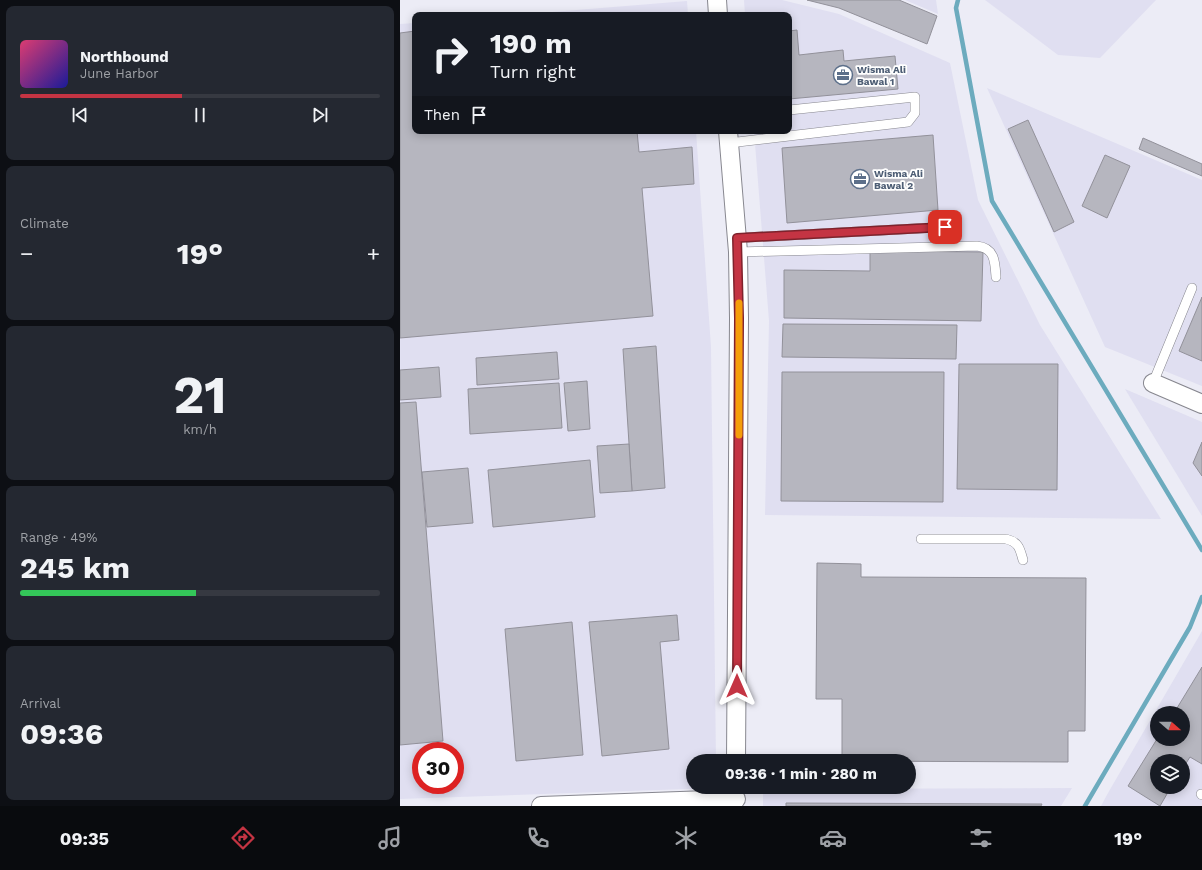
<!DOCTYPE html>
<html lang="en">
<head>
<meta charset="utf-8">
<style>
	body { margin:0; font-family:"Work Sans",sans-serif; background:#242831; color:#f1f3f6; height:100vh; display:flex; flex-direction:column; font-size:15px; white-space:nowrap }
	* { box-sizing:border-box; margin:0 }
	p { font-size:13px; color:#9ea1a6 }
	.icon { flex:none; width:22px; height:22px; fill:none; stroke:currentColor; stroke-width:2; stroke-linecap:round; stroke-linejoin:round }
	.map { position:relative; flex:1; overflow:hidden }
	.details { display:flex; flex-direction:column; gap:6px; padding:6px; background:#0d0f14; width:400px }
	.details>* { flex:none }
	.banner { position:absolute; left:12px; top:12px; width:380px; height:122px; border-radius:8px; box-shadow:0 2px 10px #0003; background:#171b24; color:#f1f3f6; overflow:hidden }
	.needle { width:26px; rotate:110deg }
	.controls { position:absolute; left:750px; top:706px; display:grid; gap:8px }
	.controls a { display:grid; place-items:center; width:40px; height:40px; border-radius:50%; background:#171b24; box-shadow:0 2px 10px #0003; font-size:20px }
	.speed { position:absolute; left:12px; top:742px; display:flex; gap:8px; font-size:20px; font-weight:700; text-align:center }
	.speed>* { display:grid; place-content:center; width:52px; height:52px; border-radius:50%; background:#171b24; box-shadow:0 2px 10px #0003; line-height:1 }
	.speed .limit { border:6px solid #d22; background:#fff; color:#111 }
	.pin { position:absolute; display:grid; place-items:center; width:34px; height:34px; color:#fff; margin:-17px; border-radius:8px; box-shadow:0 2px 6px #0006 }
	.me { position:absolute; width:44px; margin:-22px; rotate:0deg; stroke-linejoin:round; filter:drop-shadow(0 0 3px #0008) }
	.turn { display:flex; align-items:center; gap:14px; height:84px; padding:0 12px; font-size:18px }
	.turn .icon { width:52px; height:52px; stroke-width:2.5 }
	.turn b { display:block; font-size:28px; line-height:34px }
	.then { display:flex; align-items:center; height:38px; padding:0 12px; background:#0003; gap:8px; font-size:15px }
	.big { font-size:30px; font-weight:700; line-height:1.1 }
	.details .widget { flex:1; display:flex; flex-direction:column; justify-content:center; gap:6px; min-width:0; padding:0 14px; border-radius:8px; background:#242831 }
	.details .dial { align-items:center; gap:0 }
	.dial b { font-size:52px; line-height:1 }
	.song { display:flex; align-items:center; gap:12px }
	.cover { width:48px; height:48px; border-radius:6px; background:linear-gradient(135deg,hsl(340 70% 55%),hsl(240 70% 35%)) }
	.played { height:4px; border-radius:2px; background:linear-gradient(90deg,#c43443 45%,#363941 45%) }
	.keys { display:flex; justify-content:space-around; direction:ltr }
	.heat { display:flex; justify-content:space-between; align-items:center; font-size:22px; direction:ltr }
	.charge { height:6px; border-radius:3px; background:linear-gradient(90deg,#34c759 49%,#363941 0) }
	.trip { position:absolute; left:286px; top:754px; width:230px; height:40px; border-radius:20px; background:#171b24; box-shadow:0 2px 10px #0003; font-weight:700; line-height:40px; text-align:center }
	.menu { display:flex; height:64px; justify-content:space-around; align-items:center; background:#090b0e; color:#9ea1a6 }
	.menu .icon { width:28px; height:28px }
	.menu .active { color:#c43443 }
	.menu b { font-size:18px; color:#f1f3f6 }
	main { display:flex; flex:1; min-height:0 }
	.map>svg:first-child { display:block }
	.built { fill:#e0dff1; fill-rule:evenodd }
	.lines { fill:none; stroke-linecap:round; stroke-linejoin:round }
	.stream { stroke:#6cabbe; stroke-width:4.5 }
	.building { fill:#b6b6bf; stroke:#92919a }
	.lane-casing { stroke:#87878f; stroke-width:10 }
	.street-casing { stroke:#87878f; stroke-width:20 }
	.lane { stroke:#fff; stroke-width:9 }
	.street { stroke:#fff; stroke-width:18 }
	.route-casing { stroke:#7f222c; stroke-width:10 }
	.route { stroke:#c43443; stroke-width:7 }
	.slow { stroke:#f59e0b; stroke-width:7 }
	.labels { text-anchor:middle; stroke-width:3.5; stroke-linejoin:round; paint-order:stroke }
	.service-label { font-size:10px; font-weight:bold; fill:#4e5e75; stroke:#fff; text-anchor:start }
</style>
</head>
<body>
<main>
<section class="details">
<div class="widget">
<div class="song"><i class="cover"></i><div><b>Northbound</b><p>June Harbor</p></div></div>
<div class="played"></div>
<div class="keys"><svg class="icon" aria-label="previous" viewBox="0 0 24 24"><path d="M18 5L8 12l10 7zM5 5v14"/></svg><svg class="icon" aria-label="pause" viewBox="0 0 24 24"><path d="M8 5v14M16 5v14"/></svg><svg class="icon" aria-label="next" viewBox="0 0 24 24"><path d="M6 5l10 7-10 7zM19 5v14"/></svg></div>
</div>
<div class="widget"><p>Climate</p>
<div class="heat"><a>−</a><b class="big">19°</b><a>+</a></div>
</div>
<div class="widget dial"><b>21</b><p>km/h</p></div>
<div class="widget"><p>Range · 49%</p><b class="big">245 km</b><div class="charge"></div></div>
<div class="widget"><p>Arrival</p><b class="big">09:36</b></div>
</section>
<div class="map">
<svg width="802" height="806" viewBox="0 0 802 806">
	<rect width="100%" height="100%" fill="#ececf6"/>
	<!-- built -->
	<g class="built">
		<path d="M344,0h38l57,14 111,49 28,137 62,125 121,194 -396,-4 4,-194 -15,-190h35v-116h-44z"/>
		<path d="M505,0h31l2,14z"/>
		<path d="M585,0h171l-56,58 -42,-3z"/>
		<path d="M287,1l1,14h-173z"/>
		<path d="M15,23v108h281l15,216 5,414h-23v26l23,1 -316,11v-775zM21,751h34v34h-34z"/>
		<path d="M587,88l215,92v206l-97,-39z"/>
		<path d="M725,389l77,33v94z"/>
		<path d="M802,631v175h-101l7,-13zM757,713h26v26h-26zM757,761h26v26h-26z"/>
		<path d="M672,788l-11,18h-298v-17z"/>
	</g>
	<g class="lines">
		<!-- stream -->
		<g class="stream">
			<path d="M558,0l-2,8 36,193 210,349"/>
			<path d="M685,806l105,-179 12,-30"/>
		</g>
	</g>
	<!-- building -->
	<g class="building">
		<path d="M407,0h92l38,16 -10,28 -88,-36z"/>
		<path d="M397,30l2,25 44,-5 1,11 51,-5 3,33 -109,10v-68z"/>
		<path d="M15,31v100h222l2,21 53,-5 2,37 -52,4 11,128 -253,22v-305z"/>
		<path d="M628,120l46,102 -20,10 -46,-103z"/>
		<path d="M533,135l5,75 -151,13 -5,-75z"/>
		<path d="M743,138l59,26v12l-63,-27z"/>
		<path d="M705,155l25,11 -23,52 -25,-12z"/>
		<path d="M470,251l113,1 -2,69 -197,-3v-48l86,1z"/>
		<path d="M802,297v64l-23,-10z"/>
		<path d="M383,324l174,1 -1,34 -174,-2z"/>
		<path d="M256,346l9,142 -33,3 -9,-142z"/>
		<path d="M157,352l2,27 -82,6 -1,-27z"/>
		<path d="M559,364h99l-1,126 -100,-1z"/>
		<path d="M39,367l2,30 -41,3v-30z"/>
		<path d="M382,372h162l-1,130 -162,-1z"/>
		<path d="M187,381l3,48 -22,2 -4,-48z"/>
		<path d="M159,383l3,45 -92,6 -2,-45z"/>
		<path d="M16,402l27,339 -43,4v-342z"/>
		<path d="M802,442v34l-9,-13z"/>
		<path d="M229,444l3,47 -32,2 -3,-47z"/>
		<path d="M190,460l5,57 -102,10 -5,-57z"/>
		<path d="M68,468l5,55 -46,4 -5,-55z"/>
		<path d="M417,563l44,1v13l225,1 -1,153h-17v31l-226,-1v-62h-26z"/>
		<path d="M277,615l2,25 -19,2 9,107 -67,7 -13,-134z"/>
		<path d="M172,622l11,133 -67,6 -11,-132z"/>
		<path d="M802,667v97l-12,-7 -7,11v-7h-26v26h14l-11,19 -32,-20 29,-47h26v-26h-9z"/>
		<path d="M386,803l256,1 -1,2h-255z"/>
	</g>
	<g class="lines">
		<!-- lane casing -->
		<g class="lane-casing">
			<g id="lane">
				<path d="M329,143l179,-21 7,-9v-16l-126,13"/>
				<path d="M337,238l208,-11"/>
				<path d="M338,252l239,-6c18,2 18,16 19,31"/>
				<path d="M753,383l39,-95"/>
				<path d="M521,539h85c13,3 14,10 17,21"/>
				<path d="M801,794l1,1"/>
			</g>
		</g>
		<!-- street casing -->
		<g class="street-casing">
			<g id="street">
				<path d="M317,0l1,15"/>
				<path d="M328,131l10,121 1,66 -3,443"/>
				<path d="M753,383l49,21"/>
				<path d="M141,806l195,-7"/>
			</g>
		</g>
		<!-- lane -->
		<use href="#lane" class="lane"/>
		<!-- street -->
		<use href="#street" class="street"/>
	</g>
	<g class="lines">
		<!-- route casing -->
		<g class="route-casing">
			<path id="route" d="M337,686l2,-368 -2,-80 208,-11"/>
		</g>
		<!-- route -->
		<use href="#route" class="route"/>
		<!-- slow -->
		<path class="slow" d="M339,435v-132"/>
	</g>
	<!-- icons -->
	<defs>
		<g id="office-ring" transform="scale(1)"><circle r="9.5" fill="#fff" stroke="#5c6f8a" stroke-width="1.5"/><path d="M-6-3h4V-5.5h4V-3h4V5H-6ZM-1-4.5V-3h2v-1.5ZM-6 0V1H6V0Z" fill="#5c6f8a"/></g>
	</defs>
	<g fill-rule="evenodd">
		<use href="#office-ring" x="443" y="75"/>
		<use href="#office-ring" x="460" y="179"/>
	</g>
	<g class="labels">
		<!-- service labels -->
		<g class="service-label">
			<text x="457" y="73">Wisma Ali<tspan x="457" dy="12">Bawal 1</tspan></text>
			<text x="474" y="177">Wisma Ali<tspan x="474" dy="12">Bawal 2</tspan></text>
		</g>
	</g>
</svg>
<div class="controls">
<a><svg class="needle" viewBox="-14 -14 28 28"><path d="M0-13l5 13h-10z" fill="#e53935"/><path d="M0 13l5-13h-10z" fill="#9ea1a6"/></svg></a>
<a><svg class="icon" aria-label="layers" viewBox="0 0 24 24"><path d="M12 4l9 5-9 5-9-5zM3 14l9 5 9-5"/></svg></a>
</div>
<div class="speed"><div class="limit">30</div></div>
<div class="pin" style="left:545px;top:227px;background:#d93025"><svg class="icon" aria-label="arrive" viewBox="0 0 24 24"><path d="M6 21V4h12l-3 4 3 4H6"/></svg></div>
<svg class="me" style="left:337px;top:686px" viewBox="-20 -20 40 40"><path d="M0-17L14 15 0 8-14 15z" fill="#c43443" stroke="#fff" stroke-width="4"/></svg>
<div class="trip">09:36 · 1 min · 280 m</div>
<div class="banner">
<div class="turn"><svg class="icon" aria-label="right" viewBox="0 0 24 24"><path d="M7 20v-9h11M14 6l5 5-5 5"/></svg><div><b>190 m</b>Turn right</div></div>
<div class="then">Then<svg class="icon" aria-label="arrive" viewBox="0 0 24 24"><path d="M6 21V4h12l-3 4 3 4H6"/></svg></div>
</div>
</div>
</main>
<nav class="menu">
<b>09:35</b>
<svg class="icon active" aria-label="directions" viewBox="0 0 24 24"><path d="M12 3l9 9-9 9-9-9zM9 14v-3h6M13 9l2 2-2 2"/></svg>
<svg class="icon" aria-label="music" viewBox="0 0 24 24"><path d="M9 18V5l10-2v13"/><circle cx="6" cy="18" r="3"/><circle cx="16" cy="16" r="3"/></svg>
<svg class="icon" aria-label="phone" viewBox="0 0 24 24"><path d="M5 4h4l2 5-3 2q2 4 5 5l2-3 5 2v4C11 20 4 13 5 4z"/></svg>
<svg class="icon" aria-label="climate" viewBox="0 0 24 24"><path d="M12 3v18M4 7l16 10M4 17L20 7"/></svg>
<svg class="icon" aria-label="car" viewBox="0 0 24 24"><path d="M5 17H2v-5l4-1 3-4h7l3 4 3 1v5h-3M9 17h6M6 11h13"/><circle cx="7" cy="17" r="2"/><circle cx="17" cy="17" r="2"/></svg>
<svg class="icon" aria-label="filters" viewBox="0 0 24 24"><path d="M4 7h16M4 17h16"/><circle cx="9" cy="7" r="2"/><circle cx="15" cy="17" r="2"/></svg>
<b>19°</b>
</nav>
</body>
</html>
